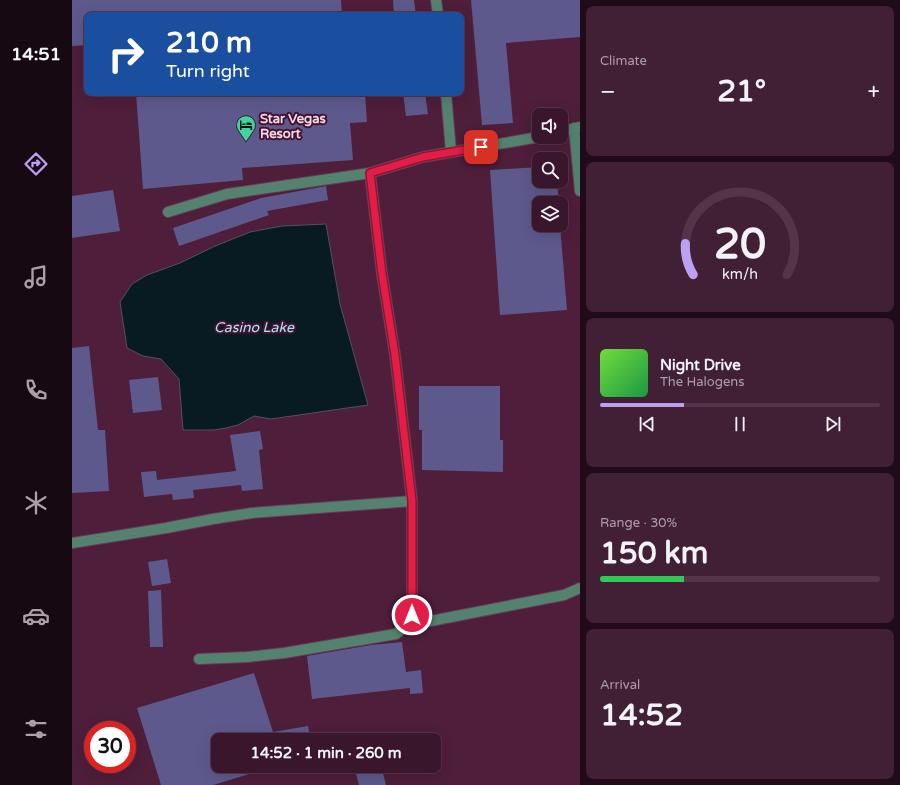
<!DOCTYPE html>
<html lang="en">
<head>
<meta charset="utf-8">
<style>
	body { margin:0; font-family:"Varela Round",sans-serif; background:#411f34; color:#f1f3f6; height:100vh; display:flex; flex-direction:column; font-size:15px; white-space:nowrap }
	* { box-sizing:border-box; margin:0 }
	p { font-size:13px; color:#ab9fa9 }
	.icon { flex:none; width:22px; height:22px; fill:none; stroke:currentColor; stroke-width:2; stroke-linecap:round; stroke-linejoin:round }
	.map { position:relative; flex:1; overflow:hidden }
	.sheet { display:flex; flex-direction:column; gap:6px; padding:6px; background:#200c18; width:320px }
	.sheet>* { flex:none }
	.hud { position:absolute; left:12px; top:12px; width:380px; height:84px; border-radius:8px; box-shadow:0 4px 16px #0002,0 0 0 1px #543548; background:#1a4fa0; color:#fff; overflow:hidden }
	.buttons { position:absolute; left:460px; top:108px; display:grid; gap:8px }
	.buttons a { display:grid; place-items:center; width:36px; height:36px; border-radius:8px; background:#3a162c; box-shadow:0 4px 16px #0002,0 0 0 1px #543548; font-size:20px }
	.speed { position:absolute; left:12px; top:721px; display:flex; gap:8px; font-size:20px; font-weight:700; text-align:center }
	.speed>* { display:grid; place-content:center; width:52px; height:52px; border-radius:50%; background:#3a162c; box-shadow:0 4px 16px #0002,0 0 0 1px #543548; line-height:1 }
	.speed .limit { border:6px solid #d22; background:#fff; color:#111 }
	.pin { position:absolute; display:grid; place-items:center; width:34px; height:34px; color:#fff; margin:-17px; border-radius:8px; box-shadow:0 2px 6px #0006 }
	.me { position:absolute; width:44px; margin:-22px; rotate:0deg; stroke-linejoin:round; filter:drop-shadow(0 0 3px #0008) }
	.turn { display:flex; align-items:center; gap:14px; height:84px; padding:0 16px; font-size:18px }
	.turn .icon { width:52px; height:52px; stroke-width:2.5 }
	.turn b { display:block; font-size:28px; line-height:34px }
	.big { font-size:30px; font-weight:800; line-height:1.1 }
	.sheet .widget { flex:1; display:flex; flex-direction:column; justify-content:center; gap:6px; min-width:0; padding:0 14px; border-radius:8px; background:#411f34 }
	.sheet .dial { align-items:center; gap:0 }
	.dial svg { height:104px; overflow:visible; fill:none; stroke:#543548; stroke-width:7; stroke-linecap:round; text-anchor:middle }
	.dial text { fill:#f1f3f6; stroke:none }
	.song { display:flex; align-items:center; gap:12px }
	.cover { width:48px; height:48px; border-radius:6px; background:linear-gradient(135deg,hsl(100 70% 55%),hsl(140 70% 35%)) }
	.played { height:4px; border-radius:2px; background:linear-gradient(90deg,#bca0f2 30%,#543548 30%) }
	.keys { display:flex; justify-content:space-around; direction:ltr }
	.heat { display:flex; justify-content:space-between; align-items:center; font-size:22px; direction:ltr }
	.charge { height:6px; border-radius:3px; background:linear-gradient(90deg,#34c759 30%,#543548 0) }
	.trip { position:absolute; left:139px; top:733px; width:230px; height:40px; border-radius:8px; background:#3a162c; box-shadow:0 4px 16px #0002,0 0 0 1px #543548; font-weight:800; line-height:40px; text-align:center }
	main { display:flex; flex:1; min-height:0 }
	.tabs { display:flex; flex-direction:column; width:72px; justify-content:space-around; align-items:center; background:#170912; color:#ab9fa9 }
	.tabs .icon { width:28px; height:28px }
	.tabs .active { color:#bca0f2 }
	.tabs b { font-size:18px; color:#f1f3f6 }
	.map>svg:first-child { display:block }
	.water { fill:#091b22; stroke:#50535d }
	.building { fill:#5d598c }
	.lines { fill:none; stroke-linecap:round; stroke-linejoin:round }
	.minor-casing { stroke:#693c56; stroke-width:12 }
	.minor { stroke:#53836f; stroke-width:10 }
	.route-casing { stroke:#92132f; stroke-width:10 }
	.route { stroke:#e11d48; stroke-width:7 }
	.labels { text-anchor:middle; stroke-width:4; stroke-linejoin:round; paint-order:stroke }
	.poi-label { font-size:13px; font-weight:bold; fill:#f6d7e7; stroke:#421430; text-anchor:start }
	.water-label { font-size:14px; font-style:italic; fill:#aae3fb; stroke:#421430 }
</style>
</head>
<body>
<main>
<nav class="tabs">
<b>14:51</b>
<svg class="icon active" aria-label="directions" viewBox="0 0 24 24"><path d="M12 3l9 9-9 9-9-9zM9 14v-3h6M13 9l2 2-2 2"/></svg>
<svg class="icon" aria-label="music" viewBox="0 0 24 24"><path d="M9 18V5l10-2v13"/><circle cx="6" cy="18" r="3"/><circle cx="16" cy="16" r="3"/></svg>
<svg class="icon" aria-label="phone" viewBox="0 0 24 24"><path d="M5 4h4l2 5-3 2q2 4 5 5l2-3 5 2v4C11 20 4 13 5 4z"/></svg>
<svg class="icon" aria-label="climate" viewBox="0 0 24 24"><path d="M12 3v18M4 7l16 10M4 17L20 7"/></svg>
<svg class="icon" aria-label="car" viewBox="0 0 24 24"><path d="M5 17H2v-5l4-1 3-4h7l3 4 3 1v5h-3M9 17h6M6 11h13"/><circle cx="7" cy="17" r="2"/><circle cx="17" cy="17" r="2"/></svg>
<svg class="icon" aria-label="filters" viewBox="0 0 24 24"><path d="M4 7h16M4 17h16"/><circle cx="9" cy="7" r="2"/><circle cx="15" cy="17" r="2"/></svg>
</nav>
<div class="map">
<svg width="508" height="785" viewBox="0 0 508 785">
	<rect width="100%" height="100%" fill="#4e1e3a"/>
	<!-- water -->
	<path class="water" d="M254,224l14,80 28,101 -97,14 -17,-3 -16,9 -12,3 -12,2h-31l-4,-51 -18,-20 -18,-3 -16,-8 -7,-46 12,-18 15,-9 33,-12 33,-16 37,-15 32,-6z"/>
	<!-- building -->
	<g class="building">
		<path d="M0,0h269l1,15h-255v30l-15,1z"/>
		<path d="M321,0h21l2,15h-22z"/>
		<path d="M399,0h109v37l-74,6 7,80 -31,2z"/>
		<path d="M64,93h229l2,29 -17,1 3,37 -111,8 1,12 -100,9z"/>
		<path d="M331,93h22l3,21 -22,2z"/>
		<path d="M467,167v14h18l2,22h-20v22h21l7,85 -67,5 -10,-145z"/>
		<path d="M254,186l2,14 -61,11 2,4 -90,31 -6,-18 88,-30z"/>
		<path d="M41,190l7,41 -48,7v-42z"/>
		<path d="M17,346l9,84h7l4,61 -37,2v-145z"/>
		<path d="M86,377l4,33 -29,3 -4,-33z"/>
		<path d="M347,386h81v54h3v32l-81,-2v-40h-3z"/>
		<path d="M188,431l3,18 -4,1 4,39 -21,2 -1,-6 -48,5 1,8 -21,2 -1,-6 -28,3 -3,-25 15,-1 1,9 79,-9 -6,-36z"/>
		<path d="M95,559l4,24 -19,3 -4,-24z"/>
		<path d="M89,590l2,57h-13l-2,-56z"/>
		<path d="M330,642l4,30 15,-2 2,23 -13,1v-6l-98,11 -5,-43 64,-11z"/>
		<path d="M182,673l19,59 35,-6 3,14h-93v26h47l1,3 -53,16h-52l-24,-77z"/>
		<path d="M282,766h27l5,19h-27z"/>
	</g>
	<g class="lines">
		<!-- minor casing -->
		<g class="minor-casing">
			<g id="minor">
				<path d="M364,0l2,15"/>
				<path d="M374,93l5,59"/>
				<path d="M502,128l6,63"/>
				<path d="M489,132l19,-5"/>
				<path d="M96,212l59,-18 143,-21 53,-16 116,-20"/>
				<path d="M0,543l94,-15 47,-9 39,-6 160,-12"/>
				<path d="M333,626l159,-31 16,-7"/>
				<path d="M127,659l48,-2 37,-4 112,-19 9,-8 7,-11v-114l-17,-146 -13,-81 -12,-101"/>
			</g>
		</g>
		<!-- minor -->
		<use href="#minor" class="minor"/>
	</g>
	<g class="lines">
		<!-- route casing -->
		<g class="route-casing">
			<path id="route" d="M340,615v-114l-17,-146 -13,-81 -12,-101 53,-16 58,-10"/>
		</g>
		<!-- route -->
		<use href="#route" class="route"/>
	</g>
	<!-- icons -->
	<defs>
		<g id="hotel-pin" transform="scale(1)"><path d="M0 17L-7.5 6A9.5 9.5 0 1 1 7.5 6Z" fill="#3fd4a2" stroke="#421430"/><path d="M-6-4.5h1.5V1H6V5H4.5V3h-9V5H-6ZM-4 0a1.8 1.8 0 1 1 3.6 0ZM.5 0V-2.5h3Q6-2.5 6 0Z" fill="#111"/></g>
	</defs>
	<g fill-rule="evenodd">
		<use href="#hotel-pin" x="174" y="125"/>
	</g>
	<g class="labels">
		<!-- poi labels -->
		<g class="poi-label">
			<text x="188" y="123">Star Vegas<tspan x="188" dy="15">Resort</tspan></text>
		</g>
		<!-- water labels -->
		<g class="water-label">
			<text x="182" y="332">Casino Lake</text>
		</g>
	</g>
</svg>
<div class="buttons">
<a><svg class="icon" aria-label="sound" viewBox="0 0 24 24"><path d="M4 9h4l5-4v14l-5-4H4zM17 9q2 3 0 6"/></svg></a>
<a><svg class="icon" aria-label="search" viewBox="0 0 24 24"><circle cx="10" cy="10" r="6"/><path d="M15 15l6 6"/></svg></a>
<a><svg class="icon" aria-label="layers" viewBox="0 0 24 24"><path d="M12 4l9 5-9 5-9-5zM3 14l9 5 9-5"/></svg></a>
</div>
<div class="speed"><div class="limit">30</div></div>
<div class="pin" style="left:409px;top:147px;background:#d93025"><svg class="icon" aria-label="arrive" viewBox="0 0 24 24"><path d="M6 21V4h12l-3 4 3 4H6"/></svg></div>
<svg class="me" style="left:340px;top:615px" viewBox="-20 -20 40 40"><circle r="17" fill="#e11d48" stroke="#fff" stroke-width="3"/><path d="M0-11L8 9 0 5-8 9z" fill="#fff"/></svg>
<div class="trip">14:52 · 1 min · 260 m</div>
<div class="hud">
<div class="turn"><svg class="icon" aria-label="right" viewBox="0 0 24 24"><path d="M7 20v-9h11M14 6l5 5-5 5"/></svg><div><b>210 m</b>Turn right</div></div>
</div>
</div>
<section class="sheet">
<div class="widget"><p>Climate</p>
<div class="heat"><a>−</a><b class="big">21°</b><a>+</a></div>
</div>
<div class="widget dial"><svg viewBox="0 0 100 80">
<path d="M14 69A42 42 0 1 1 86 69"/>
<path d="M14 69A42 42 0 0 1 8 45" stroke="#bca0f2"/>
<text x="50" y="56" font-size="32" font-weight="700">20</text>
<text x="50" y="72" font-size="11">km/h</text>
</svg></div>
<div class="widget">
<div class="song"><i class="cover"></i><div><b>Night Drive</b><p>The Halogens</p></div></div>
<div class="played"></div>
<div class="keys"><svg class="icon" aria-label="previous" viewBox="0 0 24 24"><path d="M18 5L8 12l10 7zM5 5v14"/></svg><svg class="icon" aria-label="pause" viewBox="0 0 24 24"><path d="M8 5v14M16 5v14"/></svg><svg class="icon" aria-label="next" viewBox="0 0 24 24"><path d="M6 5l10 7-10 7zM19 5v14"/></svg></div>
</div>
<div class="widget"><p>Range · 30%</p><b class="big">150 km</b><div class="charge"></div></div>
<div class="widget"><p>Arrival</p><b class="big">14:52</b></div>
</section>
</main>
</body>
</html>
